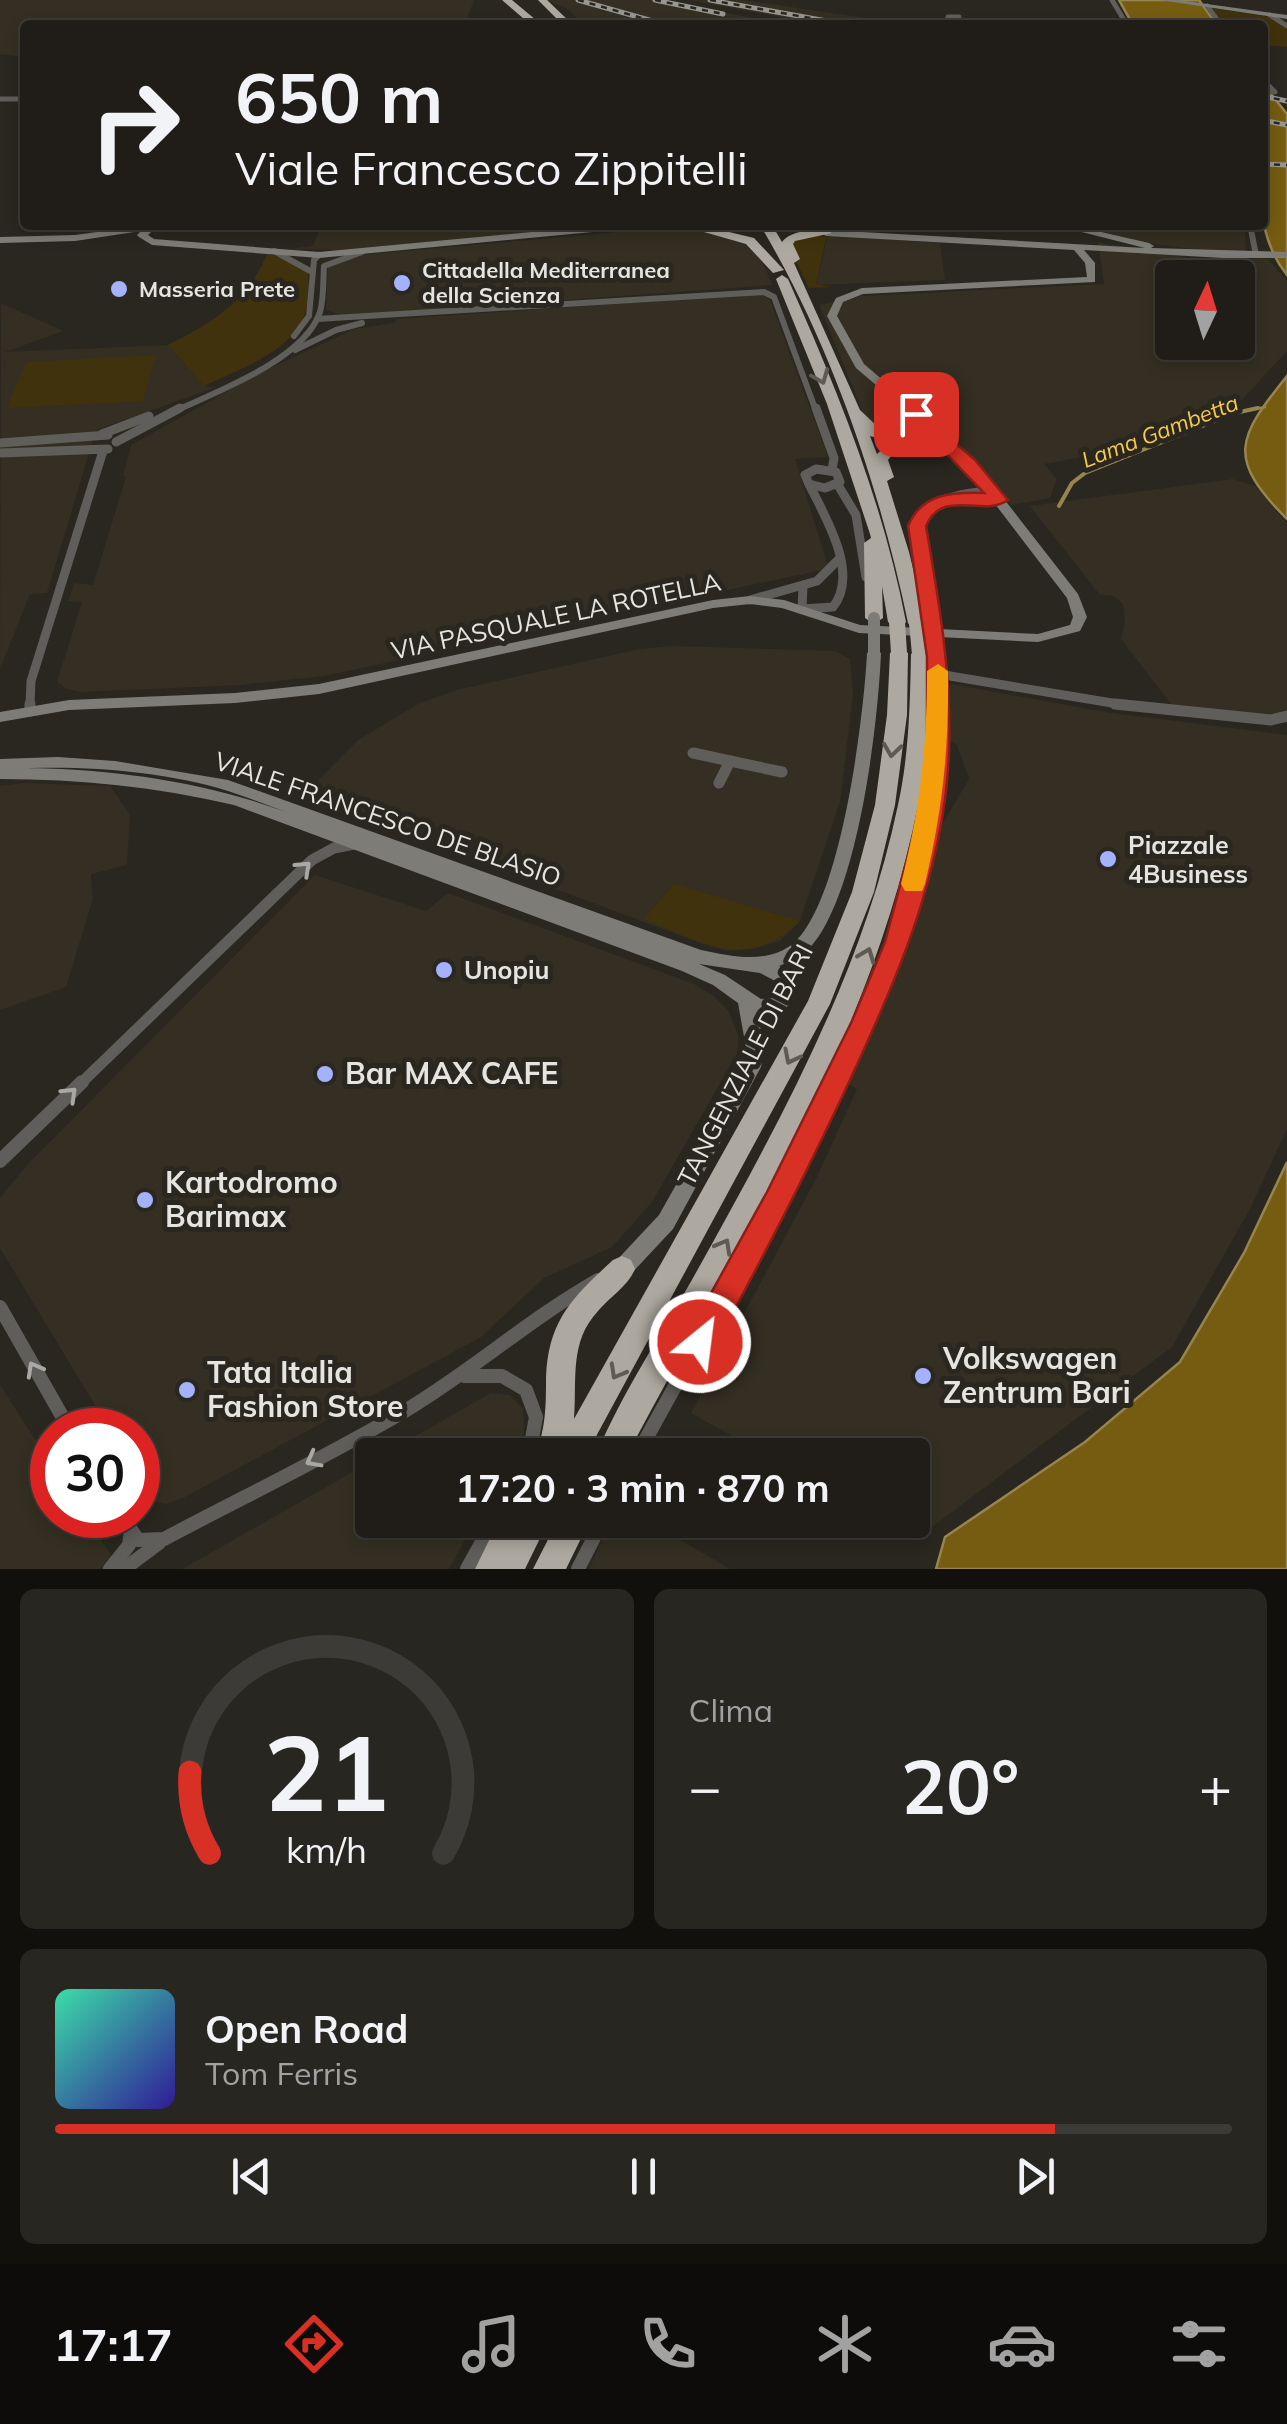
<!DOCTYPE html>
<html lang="it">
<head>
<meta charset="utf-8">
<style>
	body { margin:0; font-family:Mulish,sans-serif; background:#282621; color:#f1f3f6; height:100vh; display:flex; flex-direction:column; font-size:38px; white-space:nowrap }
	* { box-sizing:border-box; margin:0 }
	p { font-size:32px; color:#a2a2a2 }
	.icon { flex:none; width:55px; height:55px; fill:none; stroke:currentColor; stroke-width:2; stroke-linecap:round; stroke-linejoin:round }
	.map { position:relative; height:1569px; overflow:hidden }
	.details { display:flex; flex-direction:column; gap:20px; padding:20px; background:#12100d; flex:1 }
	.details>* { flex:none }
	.banner { position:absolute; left:20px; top:20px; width:1248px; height:210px; border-radius:10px; box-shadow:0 5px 15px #0003,0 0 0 2px #3d3b37; background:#201d18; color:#f1f3f6; overflow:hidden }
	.needle { width:65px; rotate:4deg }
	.fabs { position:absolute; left:1155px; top:260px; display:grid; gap:20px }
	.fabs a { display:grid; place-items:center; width:100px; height:100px; border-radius:10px; background:#201d18; box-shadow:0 5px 15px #0003,0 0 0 2px #3d3b37; font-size:50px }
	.speed { position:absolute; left:30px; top:1408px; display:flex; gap:20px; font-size:50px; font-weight:700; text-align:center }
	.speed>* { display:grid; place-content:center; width:130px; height:130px; border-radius:50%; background:#201d18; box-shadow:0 5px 15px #0003,0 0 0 2px #3d3b37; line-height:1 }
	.speed .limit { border:15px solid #d22; background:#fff; color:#111 }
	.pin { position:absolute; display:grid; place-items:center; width:85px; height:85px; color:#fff; margin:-42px; border-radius:20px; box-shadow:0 5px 15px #0006 }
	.me { position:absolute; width:110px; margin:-55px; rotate:29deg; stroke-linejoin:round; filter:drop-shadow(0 0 8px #0008) }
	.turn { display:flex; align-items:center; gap:35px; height:210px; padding:0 50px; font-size:45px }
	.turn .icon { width:130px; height:130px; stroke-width:2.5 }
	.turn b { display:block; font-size:70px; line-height:85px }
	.big { font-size:75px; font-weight:700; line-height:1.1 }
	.details .tile { flex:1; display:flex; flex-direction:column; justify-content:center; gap:15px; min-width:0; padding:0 35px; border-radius:15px; background:#282621 }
	.details .dial { align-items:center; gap:0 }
	.dial svg { height:260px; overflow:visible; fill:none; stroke:#3d3b37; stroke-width:7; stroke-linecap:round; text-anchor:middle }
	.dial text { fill:#f1f3f6; stroke:none }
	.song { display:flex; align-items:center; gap:30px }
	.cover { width:120px; height:120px; border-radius:15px; background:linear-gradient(135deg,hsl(160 70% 55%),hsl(250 70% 35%)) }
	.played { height:10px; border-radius:5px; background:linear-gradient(90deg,#d93025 85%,#3d3b37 85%) }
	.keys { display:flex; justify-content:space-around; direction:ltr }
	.heat { display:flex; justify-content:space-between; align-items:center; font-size:55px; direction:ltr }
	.details .tiles { flex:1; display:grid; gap:20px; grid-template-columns:1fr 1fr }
	.tile:last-child { grid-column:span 2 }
	.trip { position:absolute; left:355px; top:1438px; width:575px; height:100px; border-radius:10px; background:#201d18; box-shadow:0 5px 15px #0003,0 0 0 2px #3d3b37; font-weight:700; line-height:100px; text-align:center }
	.dock { display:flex; height:160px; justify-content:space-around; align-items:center; background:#0d0c0a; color:#a2a2a2 }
	.dock .icon { width:70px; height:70px }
	.dock .on { color:#d93025 }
	.dock b { font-size:45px; color:#f1f3f6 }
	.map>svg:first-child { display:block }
	.built { fill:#342f22; fill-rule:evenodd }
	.green { fill:#3f320c }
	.water { fill:#755c11; stroke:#97854f; stroke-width:2.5 }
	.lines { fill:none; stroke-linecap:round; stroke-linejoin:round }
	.stream-far1 { stroke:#97854f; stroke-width:2.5 }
	.stream { stroke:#97854f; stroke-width:4 }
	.street-far4 { stroke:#5f5e5a; stroke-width:5 }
	.street-far3 { stroke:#5f5e5a; stroke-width:6 }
	.street-far2 { stroke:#5f5e5a; stroke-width:9 }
	.street-far1 { stroke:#5f5e5a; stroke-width:11 }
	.street { stroke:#5f5e5a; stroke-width:14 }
	.secondary { fill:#7e7c77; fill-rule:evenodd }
	.highway { fill:#ada9a0; fill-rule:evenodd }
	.rail-casing { stroke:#989690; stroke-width:5 }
	.rail { stroke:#2a2720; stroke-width:2.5; stroke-dasharray:6; stroke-linecap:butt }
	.street-bridge { stroke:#5f5e5a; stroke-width:9 }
	.secondary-bridge { stroke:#7e7c77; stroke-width:12 }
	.highway-bridge { stroke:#ada9a0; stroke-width:16 }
	.oneway { stroke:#5e5b53 }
	.oneway2 { stroke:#a9a8a3 }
	.route { fill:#d93025; stroke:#8d1f18; stroke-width:2.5 }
	.slow { fill:#f59e0b }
	.poi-dot { fill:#a4b2fc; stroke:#2a2720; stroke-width:4 }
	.labels { text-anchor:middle; stroke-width:10; stroke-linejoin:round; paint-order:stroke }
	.far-poi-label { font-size:22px; font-weight:bold; fill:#e6e4df; stroke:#2a2720; text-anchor:start }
	.far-water-label { font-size:22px; font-style:italic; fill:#f6c94d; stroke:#2a2720 }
	.street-label { font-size:25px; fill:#e6e4df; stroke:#2a2720 }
	.poi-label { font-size:25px; font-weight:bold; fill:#e6e4df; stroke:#2a2720; text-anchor:start }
	.near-poi-label { font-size:30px; font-weight:bold; fill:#e6e4df; stroke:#2a2720; text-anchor:start }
</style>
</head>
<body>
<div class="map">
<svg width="1287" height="1569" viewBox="0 0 1287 1569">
	<rect width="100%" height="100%" fill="#2a2720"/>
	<!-- built -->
	<g class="built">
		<path d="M0,0h474l-9,25h-440v32l-25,-3z"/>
		<path d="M545,0h115l128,25h-204l-16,-16z"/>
		<path d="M689,0h54l170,25h-89z"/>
		<path d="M321,225h80l21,6 21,-2 1,-4h161l-265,25 -53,-1 26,-3z"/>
		<path d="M1076,225h169l1,27h-33l-72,-10z"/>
		<path d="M666,228l34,2 49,15 10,10 14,30 -429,31 -18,-6 2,-45 30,-10z"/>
		<path d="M833,236l107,7 5,37 -129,5 11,-47z"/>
		<path d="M1098,242l91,16 79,1 19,22v70l-47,51 -112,47 -84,15 13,15 -7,19 -39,7 -69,-74 -40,6 -34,-12 -49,-120 43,-9 242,-12zM1172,278h66v64h-66z"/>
		<path d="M761,294l8,3 59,160 -33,2 32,104 -5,7 -498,106 -83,9 -159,7 -15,-3 -10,-7 25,-80 -14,-1 6,-18 19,2 33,-108 -3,-1 8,-31 131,-73 92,-43 40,-6 3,-4z"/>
		<path d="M1,303l62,28 -58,21 163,-7 36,41 10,2 -118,42 -49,163 -17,1 -30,75z"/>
		<path d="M1233,479l22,7 32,37v200l-113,-10 -4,-10 -49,-64 4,-18 -2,-17 -9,-8 -14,-1 -70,-89z"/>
		<path d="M671,646l164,5 15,8 3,36 -13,107 -40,119 -20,20 -27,8 -26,2 -24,-7 -399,-149 54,-55 60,-36 38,-14 184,-41z"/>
		<path d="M952,684l152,28 183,23v394l-36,78 -79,140 -256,192 -33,-19h29v-65h-146l-75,-42 125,-234 41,-90 -11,-6 54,-125 33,-118 36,-61 -12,-34 -12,-8 1,-49z"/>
		<path d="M22,783l88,3 20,29 -3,50 -36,9 2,24 -27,89 -66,23v-224z"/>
		<path d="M315,875l111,36 22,-18 246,91 20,12 14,14 10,24v18l-86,150 -40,45 -68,31 -63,59 -296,160 -19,7 -9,-2 -19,-27v-45h-28l-110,-182v-50l27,-33z"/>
		<path d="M0,1385l52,81v49h33l35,54h-120z"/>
		<path d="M491,1393l19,2 13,14 1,24 -12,22h-130z"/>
		<path d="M372,1461v59h104l-27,49h-267z"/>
		<path d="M611,1520h35l84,49h-141z"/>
	</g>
	<!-- green -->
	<g class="green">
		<path d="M1210,8l61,9 16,10v20l-24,-2 -1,-20h-39z"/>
		<path d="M813,235l22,3 -9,1 -10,45 15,3 -22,1 -20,-41 1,-5z"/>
		<path d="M267,254l13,3 28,16c0,13 1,28 -3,40 -12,39 -68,57 -101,73l-36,-41c44,-22 80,-44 99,-91z"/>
		<path d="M156,355l-13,46 -136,7 19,-46z"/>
		<path d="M674,884l126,37c-52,51 -98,22 -156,-2z"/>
	</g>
	<!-- water -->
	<g class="water">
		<path d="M1119,0h80l18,25h-84z"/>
		<path d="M1263,84l24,30v161c-41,-50 -25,-130 -24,-191z"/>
		<path d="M1287,376v143c-61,-61 -50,-81 0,-143z"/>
		<path d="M1287,1162v407h-351l9,-32 140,-95 95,-80 64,-109z"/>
	</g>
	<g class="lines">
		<!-- stream-far1 -->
		<path class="stream-far1" d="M1245,411l20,-4"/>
		<!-- stream -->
		<path class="stream" d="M1059,506l13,-23 13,-10 150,-60 23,-5"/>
		<!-- street-far4 -->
		<g class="street-far4">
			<path d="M1112,0l15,25"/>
			<path d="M1207,6l14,19"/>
			<path d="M1270,15l17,11"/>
			<path d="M947,25l1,-8h11"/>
			<path d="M1262,79l13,13 -13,-1"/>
			<path d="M0,99h25"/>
		</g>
		<!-- street-far3 -->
		<g class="street-far3">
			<path d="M1250,225l6,30"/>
			<path d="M274,251l38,21"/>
			<path d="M317,319l447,-27 10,5 42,114"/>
			<path d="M294,336l15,-20 5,-56 5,-5"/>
			<path d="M295,350l41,-20 26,-7"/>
			<path d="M175,411c41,-19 130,-52 145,-99 4,-14 3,-31 4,-46l38,-14"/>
		</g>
		<!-- street-far2 -->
		<g class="street-far2">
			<path d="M816,408l18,50 -2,12"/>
			<path d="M102,434l47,-18"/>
			<path d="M116,442l64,-34"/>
			<path d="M0,443l108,-8"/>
			<path d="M0,453l108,-4"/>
			<path d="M816,469l20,3 4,10 -15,6 -16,-4 -4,-9z"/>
			<path d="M838,485l18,30 10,62"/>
			<path d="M958,498l41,2"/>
			<path d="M803,586l-1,23 31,-2c27,-34 -8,-90 -24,-123"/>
			<path d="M750,600l67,-19 21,-21"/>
			<path d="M934,624l-17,-97c15,-28 44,-36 75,-35"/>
			<path d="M938,657v49"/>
			<path d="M938,674l192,32"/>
			<path d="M30,706l1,-25 72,-230"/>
		</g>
		<!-- street-far1 -->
		<g class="street-far1">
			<path d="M1115,704l156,16 16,-4"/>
			<path d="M30,711v-7"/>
			<path d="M693,753l37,8"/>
			<path d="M719,783l11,-22 52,11"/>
			<path d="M79,1085l233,-225 22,-12 20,-4"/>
			<path d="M834,1085c59,-122 104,-244 104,-381"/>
		</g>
		<!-- street -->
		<g class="street">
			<path d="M0,1161l82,-79"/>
			<path d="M0,1307l70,123"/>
			<path d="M464,1376h38l24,14 10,27 -7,38"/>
			<path d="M637,1455l140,-253 58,-120"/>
			<path d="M121,1515l17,25 26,-1c81,-43 165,-83 244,-130 66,-40 123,-91 190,-129"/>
			<path d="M110,1569l19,-24 2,-14"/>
			<path d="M124,1569l35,-26"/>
			<path d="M467,1569l27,-49"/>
			<path d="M578,1569l25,-49"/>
		</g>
		<!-- secondary -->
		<g class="secondary">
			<path d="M1160,0h18l109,15v4z"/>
			<path d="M148,225h24l-19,5 -5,5 6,4 165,13 286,-27 89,1 -5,3 -76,1 -294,28 -167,-13 -13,-8 -2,-2 4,-4 -66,10 -75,2v-6l75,-2z"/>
			<path d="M1054,225h17l78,18 5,3 -3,2 136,4v6h-64l-139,-8 11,13v19l-232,12 -20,8 -6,14 27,48 82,70 44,47 88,113 9,23 -7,14 -42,11 -179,-9 -77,-25 -32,-4 -37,4 -394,86 -84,9 -166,7 -69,12v-10l69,-12 166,-7 84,-9 394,-84 37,-4 34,4 76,25 178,9 32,-9 3,-8 -6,-19 -85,-111 -44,-49 -82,-70 -29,-52 9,-18 26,-10 225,-11 -2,-14 -11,-13 -248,-14 -5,-3 5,-3 319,18z"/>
			<path d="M874,649l7,4c-3,72 -23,247 -74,298 -8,7 -18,11 -28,15 20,9 25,32 3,44 -7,4 -17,3 -24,4l6,34 -3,19 -88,162 -44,47 -7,3 -7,-3 -3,-7 3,-7 44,-47 84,-149 3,-18 -8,-45 -25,-18 -31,-14 -448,-166c-78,-18 -154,-26 -234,-26v-20l58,-2 57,4 113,19 473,170c30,6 62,14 89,-4 51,-36 74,-231 77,-293zM32,768l-19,1c66,-4 151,2 215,22 19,6 39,14 58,21 -82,-30 -167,-42 -254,-44zM699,964l61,9 19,10v9l-7,6 -11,1 -36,-24z"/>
		</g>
		<!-- highway -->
		<g class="highway">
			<path d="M502,0h10l30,25h-11z"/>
			<path d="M538,0h9l26,25h-10z"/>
			<path d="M700,225l54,13 30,32 -11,3 -27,-29 -63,-18z"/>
			<path d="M760,225h12l10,17c8,-12 39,-15 50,-9l-37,8 -2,3 7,15 -6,4 66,147 20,19 7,3 55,-1 8,5 -11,5 25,9 -8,5 -29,-8 -31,3 -8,10 6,17 -7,4 22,71 17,71 -3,4h-12l-3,-4c-27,-132 -78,-282 -148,-398zM870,436l20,6 -13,12z"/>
			<path d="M782,275l6,4c50,112 95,223 118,343l-3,4 -6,2 -9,-6 -6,-36 1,32 -9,6 -9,-6 -1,-75 7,-5 -1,-4 -43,-130 -51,-125z"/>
			<path d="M899,647l9,6 -1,62 -12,90 -21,87 -44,112 -244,451h-51c11,-26 11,-50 11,-77 2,-58 27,-81 67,-118l9,-4 9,4 4,9c-7,17 -25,28 -37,42 -29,31 -21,68 -24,108l234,-418 44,-109 23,-87 12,-90 3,-62z"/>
			<path d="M920,648l9,6c0,51 -1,102 -11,151 -46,234 -181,442 -291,650h-31c27,-64 68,-125 102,-186 82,-148 165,-297 200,-464 11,-50 12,-101 13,-151z"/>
			<path d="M499,1520h50l-24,49h-50z"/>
			<path d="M558,1520h32l-24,49h-33z"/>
		</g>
		<!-- rail casing -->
		<g class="rail-casing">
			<g id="rail">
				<path d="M578,0l89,25"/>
				<path d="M655,0l68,14"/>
				<path d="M710,0l139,25"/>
				<path d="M1262,96l25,5"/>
				<path d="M1262,120l25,5"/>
				<path d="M1262,164l25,1"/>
			</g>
		</g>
		<!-- rail -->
		<use href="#rail" class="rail"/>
		<!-- street-bridge -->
		<path class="street-bridge" d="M934,624l4,33"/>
		<!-- secondary-bridge -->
		<path class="secondary-bridge" d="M874,618v35"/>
		<!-- highway-bridge -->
		<g class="highway-bridge">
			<path d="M897,622l2,31"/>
			<path d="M917,623l3,31"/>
		</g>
	</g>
	<!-- one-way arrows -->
	<defs><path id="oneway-chevron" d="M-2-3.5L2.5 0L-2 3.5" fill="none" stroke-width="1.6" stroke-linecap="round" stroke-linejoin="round" transform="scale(2.5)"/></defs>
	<g class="oneway">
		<use href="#oneway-chevron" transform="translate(821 377) rotate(68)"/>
		<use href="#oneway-chevron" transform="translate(892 750) rotate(98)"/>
		<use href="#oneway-chevron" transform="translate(867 955) rotate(-69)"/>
		<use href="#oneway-chevron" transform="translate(791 1057) rotate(117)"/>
		<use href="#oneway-chevron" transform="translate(724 1246) rotate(-61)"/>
		<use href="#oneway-chevron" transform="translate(617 1372) rotate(119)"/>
	</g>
	<g class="oneway2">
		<use href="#oneway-chevron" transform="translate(304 868) rotate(-43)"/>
		<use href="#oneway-chevron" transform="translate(70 1094) rotate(-44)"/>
		<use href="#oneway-chevron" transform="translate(34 1369) rotate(-119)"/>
		<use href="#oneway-chevron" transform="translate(313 1460) rotate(152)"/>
	</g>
	<!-- route -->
	<path class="route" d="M916,409l59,51 33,40c-25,18 -65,-13 -82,26 13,76 26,149 23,226 -4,121 -56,237 -107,345 -41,87 -85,172 -131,256l-11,5 -11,-5 -5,-11 83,-150 85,-171 33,-79 34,-128 8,-60v-97l-19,-131c14,-33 44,-34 76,-33l-73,-76v-7z"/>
	<!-- slow -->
	<path class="slow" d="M938,664l10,7c1,78 -5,136 -23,213l-3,7h-17l-4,-7c19,-76 26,-134 26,-213z"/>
	<!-- markers -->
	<g class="poi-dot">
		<circle cx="402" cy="283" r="10"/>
		<circle cx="119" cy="289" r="10"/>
		<circle cx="1108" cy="859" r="10"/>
		<circle cx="444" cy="970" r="10"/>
		<circle cx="325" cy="1074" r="10"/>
		<circle cx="145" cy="1200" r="10"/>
		<circle cx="923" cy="1376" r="10"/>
		<circle cx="187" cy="1390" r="10"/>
	</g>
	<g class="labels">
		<!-- far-poi labels -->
		<g class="far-poi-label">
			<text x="422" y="278">Cittadella Mediterranea<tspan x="422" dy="25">della Scienza</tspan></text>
			<text x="139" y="297">Masseria Prete</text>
		</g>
		<!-- far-water labels -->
		<g class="far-water-label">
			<text transform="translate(1160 431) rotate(-21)" y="8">Lama Gambetta</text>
		</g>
		<!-- street labels -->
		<g class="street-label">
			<text transform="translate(556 616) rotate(-12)" y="9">VIA PASQUALE LA ROTELLA</text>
			<text transform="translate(388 819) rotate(19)" y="9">VIALE FRANCESCO DE BLASIO</text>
			<text transform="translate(745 1065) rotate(-63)" y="9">TANGENZIALE DI BARI</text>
		</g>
		<!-- poi labels -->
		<g class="poi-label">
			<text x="1128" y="854">Piazzale<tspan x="1128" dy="29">4Business</tspan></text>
			<text x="464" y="979">Unopiu</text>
		</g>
		<!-- near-poi labels -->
		<g class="near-poi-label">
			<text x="345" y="1084">Bar MAX CAFE</text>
			<text x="165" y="1193">Kartodromo<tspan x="165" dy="34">Barimax</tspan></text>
			<text x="943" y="1369">Volkswagen<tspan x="943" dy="34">Zentrum Bari</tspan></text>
			<text x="207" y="1383">Tata Italia<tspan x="207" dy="34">Fashion Store</tspan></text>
		</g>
	</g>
</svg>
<div class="fabs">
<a><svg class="needle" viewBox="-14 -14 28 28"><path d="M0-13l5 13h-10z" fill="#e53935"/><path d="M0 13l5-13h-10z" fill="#a2a2a2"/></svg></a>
</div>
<div class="speed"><div class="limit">30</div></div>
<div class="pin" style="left:916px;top:414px;background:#d93025"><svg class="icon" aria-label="arrive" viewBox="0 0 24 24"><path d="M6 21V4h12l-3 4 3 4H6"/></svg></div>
<svg class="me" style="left:700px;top:1342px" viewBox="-20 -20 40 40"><circle r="17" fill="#d93025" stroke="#fff" stroke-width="3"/><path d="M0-11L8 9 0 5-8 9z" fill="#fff"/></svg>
<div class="trip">17:20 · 3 min · 870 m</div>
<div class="banner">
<div class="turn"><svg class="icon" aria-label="right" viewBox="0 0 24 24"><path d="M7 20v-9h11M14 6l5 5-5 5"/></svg><div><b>650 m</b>Viale Francesco Zippitelli</div></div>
</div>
</div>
<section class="details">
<div class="tiles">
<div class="tile dial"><svg viewBox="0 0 100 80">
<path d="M14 69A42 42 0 1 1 86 69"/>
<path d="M14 69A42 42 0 0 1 8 44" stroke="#d93025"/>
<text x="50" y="56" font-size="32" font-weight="700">21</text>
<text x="50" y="72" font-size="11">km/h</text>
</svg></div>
<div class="tile"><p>Clima</p>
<div class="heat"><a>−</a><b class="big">20°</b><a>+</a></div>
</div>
<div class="tile">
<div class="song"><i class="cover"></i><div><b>Open Road</b><p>Tom Ferris</p></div></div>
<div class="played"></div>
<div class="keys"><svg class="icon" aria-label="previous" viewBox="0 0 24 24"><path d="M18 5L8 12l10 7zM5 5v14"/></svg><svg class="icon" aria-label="pause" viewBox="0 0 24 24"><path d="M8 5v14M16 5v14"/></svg><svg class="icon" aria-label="next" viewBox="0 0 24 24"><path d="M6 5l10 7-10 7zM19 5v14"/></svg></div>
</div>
</div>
</section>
<nav class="dock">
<b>17:17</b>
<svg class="icon on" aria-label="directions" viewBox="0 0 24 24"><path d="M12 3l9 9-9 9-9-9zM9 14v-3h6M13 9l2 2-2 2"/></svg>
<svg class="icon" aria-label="music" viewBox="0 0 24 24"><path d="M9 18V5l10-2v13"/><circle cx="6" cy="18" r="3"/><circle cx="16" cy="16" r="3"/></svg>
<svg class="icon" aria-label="phone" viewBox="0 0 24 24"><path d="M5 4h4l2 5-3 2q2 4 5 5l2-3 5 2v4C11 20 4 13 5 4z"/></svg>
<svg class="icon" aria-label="climate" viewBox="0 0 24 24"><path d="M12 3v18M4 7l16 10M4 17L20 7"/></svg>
<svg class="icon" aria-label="car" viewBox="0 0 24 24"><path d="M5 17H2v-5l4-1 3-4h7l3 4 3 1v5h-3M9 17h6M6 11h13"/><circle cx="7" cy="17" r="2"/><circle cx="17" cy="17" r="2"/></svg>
<svg class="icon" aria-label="filters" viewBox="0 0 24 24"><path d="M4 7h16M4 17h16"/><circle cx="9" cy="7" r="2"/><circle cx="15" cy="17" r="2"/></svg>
</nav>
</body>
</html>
